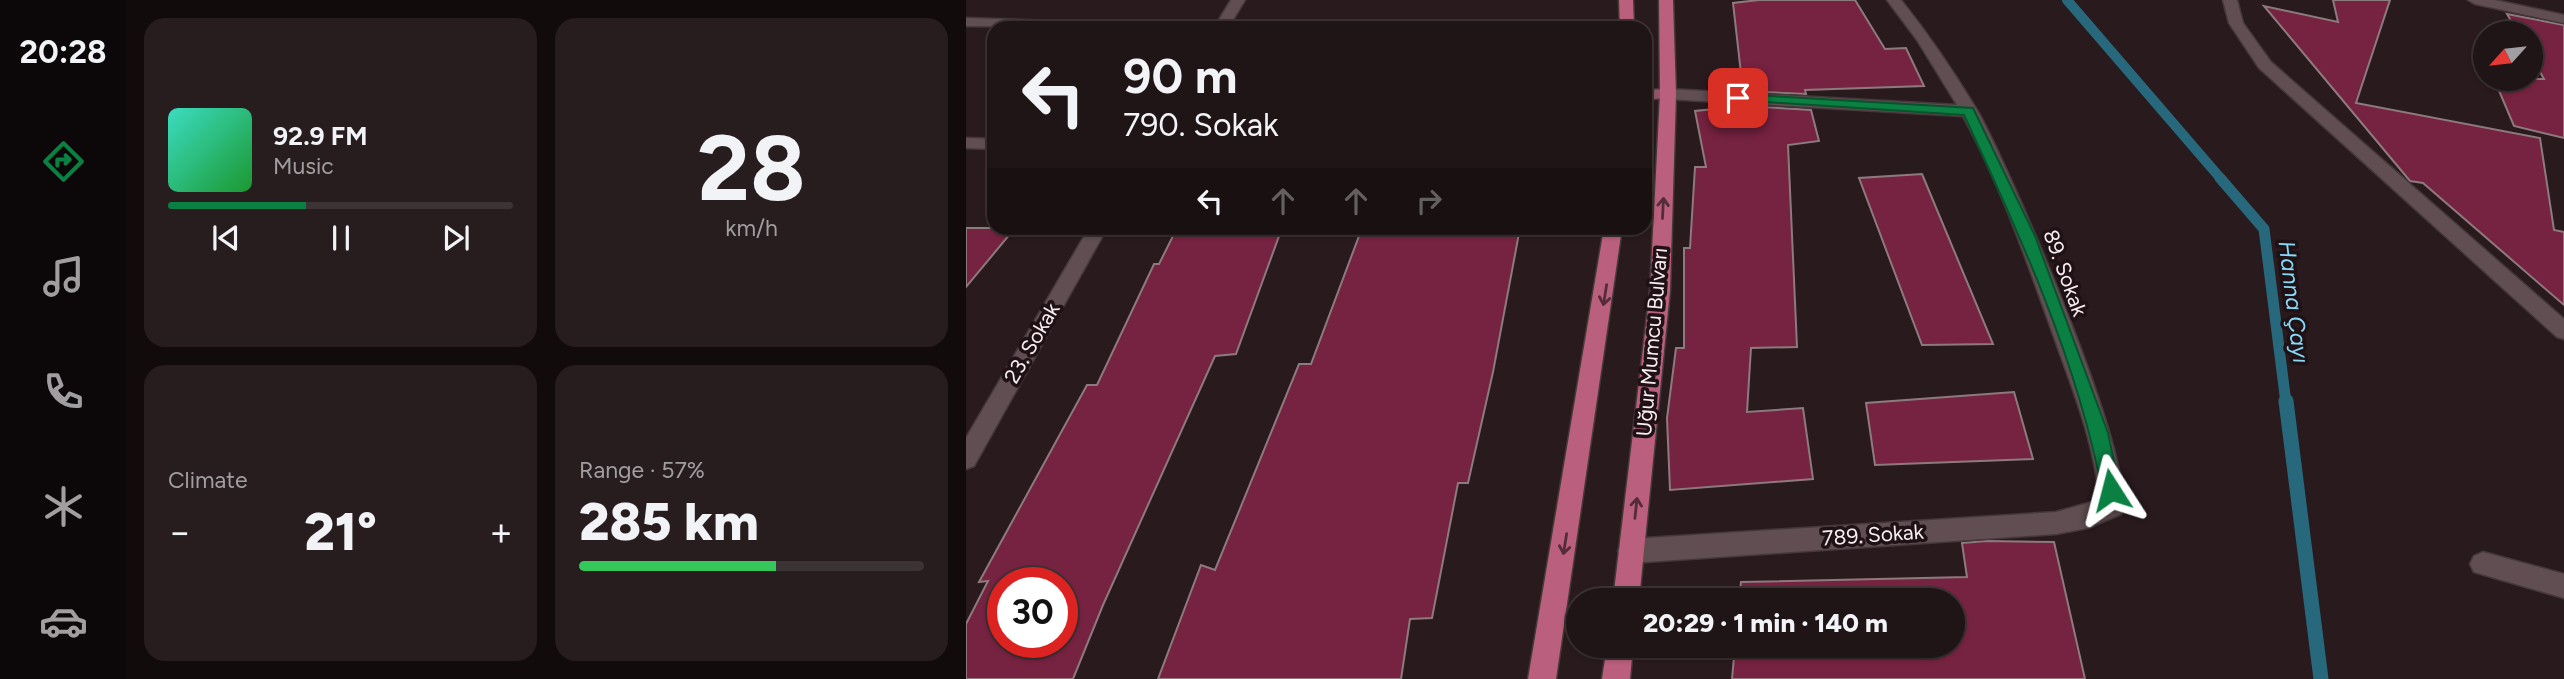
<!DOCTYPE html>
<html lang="en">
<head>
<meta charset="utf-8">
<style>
	body { margin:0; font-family:Figtree,sans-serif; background:#271d1f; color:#f1f3f6; height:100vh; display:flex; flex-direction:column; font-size:26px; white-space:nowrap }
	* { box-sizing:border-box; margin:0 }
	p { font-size:23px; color:#a19ea1 }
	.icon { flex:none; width:38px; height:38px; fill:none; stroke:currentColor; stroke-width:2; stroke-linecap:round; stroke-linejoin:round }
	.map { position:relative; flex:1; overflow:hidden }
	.drawer { display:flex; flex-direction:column; gap:18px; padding:18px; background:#110b0c; width:840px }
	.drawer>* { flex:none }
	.guide { position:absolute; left:21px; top:21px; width:665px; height:214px; border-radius:21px; box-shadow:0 2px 5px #0004,0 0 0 2px #3c3335; background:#1f1416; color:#f1f3f6; overflow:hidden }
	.needle { width:46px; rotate:243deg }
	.controls { position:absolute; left:1507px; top:21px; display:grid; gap:14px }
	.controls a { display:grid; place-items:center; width:70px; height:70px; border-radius:50%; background:#1f1416; box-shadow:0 2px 5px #0004,0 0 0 2px #3c3335; font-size:35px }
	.speed { position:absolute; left:21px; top:567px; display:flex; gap:14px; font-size:35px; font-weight:700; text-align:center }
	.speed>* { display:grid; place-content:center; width:91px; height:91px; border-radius:50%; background:#1f1416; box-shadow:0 2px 5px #0004,0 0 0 2px #3c3335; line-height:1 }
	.speed .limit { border:10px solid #d22; background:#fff; color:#111 }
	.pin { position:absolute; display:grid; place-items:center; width:60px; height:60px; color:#fff; margin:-30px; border-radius:14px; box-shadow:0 4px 10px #0006 }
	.me { position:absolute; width:77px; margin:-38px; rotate:351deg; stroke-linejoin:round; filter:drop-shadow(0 0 5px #0008) }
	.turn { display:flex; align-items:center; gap:24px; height:147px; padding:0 21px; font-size:32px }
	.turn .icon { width:91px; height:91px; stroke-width:2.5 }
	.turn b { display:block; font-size:49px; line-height:60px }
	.lanes { display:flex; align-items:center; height:66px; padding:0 21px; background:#0003; justify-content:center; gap:35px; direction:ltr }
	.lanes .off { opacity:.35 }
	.big { font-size:52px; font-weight:800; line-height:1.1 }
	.drawer .widget { flex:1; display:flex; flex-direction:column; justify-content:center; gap:10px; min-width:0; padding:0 24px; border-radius:21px; background:#271d1f }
	.drawer .dial { align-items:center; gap:0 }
	.dial b { font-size:91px; line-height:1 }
	.song { display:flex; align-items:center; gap:21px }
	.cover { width:84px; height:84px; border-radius:10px; background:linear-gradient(135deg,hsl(170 70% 55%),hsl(130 70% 35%)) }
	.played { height:7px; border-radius:4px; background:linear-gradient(90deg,#0b8043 40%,#3c3335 40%) }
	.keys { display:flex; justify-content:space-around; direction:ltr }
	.heat { display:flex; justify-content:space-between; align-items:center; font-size:38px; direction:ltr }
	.charge { height:10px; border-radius:5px; background:linear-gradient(90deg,#34c759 57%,#3c3335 0) }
	.drawer .tiles { flex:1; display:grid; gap:18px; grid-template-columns:repeat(2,1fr) }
	.trip { position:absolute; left:600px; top:588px; width:399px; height:70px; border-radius:35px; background:#1f1416; box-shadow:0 2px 5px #0004,0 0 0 2px #3c3335; font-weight:800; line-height:70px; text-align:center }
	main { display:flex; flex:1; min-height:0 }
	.tabs { display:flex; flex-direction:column; width:126px; justify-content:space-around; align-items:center; background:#0c0809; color:#a19ea1 }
	.tabs .icon { width:49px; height:49px }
	.tabs .selected { color:#0b8043 }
	.tabs b { font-size:32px; color:#f1f3f6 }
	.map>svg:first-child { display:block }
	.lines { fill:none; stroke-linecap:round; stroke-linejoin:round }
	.stream-far2 { stroke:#27687c; stroke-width:10 }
	.stream-far1 { stroke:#27687c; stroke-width:11 }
	.stream { stroke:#27687c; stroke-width:15 }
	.building { fill:#762241; stroke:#8d7a7e; stroke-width:2; fill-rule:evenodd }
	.street-casing { stroke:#44383b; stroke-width:3 }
	.secondary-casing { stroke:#44383b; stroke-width:3 }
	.primary-casing { stroke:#44383b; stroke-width:3 }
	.street { fill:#604e52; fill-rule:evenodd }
	.secondary { fill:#8d5768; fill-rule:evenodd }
	.primary { fill:#ba5f7d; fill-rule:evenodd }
	.oneway { stroke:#552c39 }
	.route { fill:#0b8043; stroke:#07532c; stroke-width:2 }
	.labels { text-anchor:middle; stroke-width:7; stroke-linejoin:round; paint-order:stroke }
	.street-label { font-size:21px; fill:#f7edef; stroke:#1f1115 }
	.water-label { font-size:23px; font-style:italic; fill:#87dbf7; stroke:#1f1115 }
</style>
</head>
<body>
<main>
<nav class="tabs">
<b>20:28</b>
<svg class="icon selected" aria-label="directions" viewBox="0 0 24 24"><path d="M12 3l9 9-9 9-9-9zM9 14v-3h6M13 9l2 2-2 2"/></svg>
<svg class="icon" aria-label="music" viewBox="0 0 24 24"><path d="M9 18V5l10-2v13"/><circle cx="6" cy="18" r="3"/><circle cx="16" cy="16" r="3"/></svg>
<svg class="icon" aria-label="phone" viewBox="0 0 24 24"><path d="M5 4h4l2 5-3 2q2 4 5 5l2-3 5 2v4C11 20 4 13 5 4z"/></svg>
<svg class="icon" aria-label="climate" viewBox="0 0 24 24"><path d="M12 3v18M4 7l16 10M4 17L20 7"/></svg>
<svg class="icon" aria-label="car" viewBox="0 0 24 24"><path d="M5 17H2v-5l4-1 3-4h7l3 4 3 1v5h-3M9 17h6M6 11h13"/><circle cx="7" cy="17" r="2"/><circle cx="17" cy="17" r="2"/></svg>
</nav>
<section class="drawer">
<div class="tiles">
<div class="widget">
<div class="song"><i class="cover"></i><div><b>92.9 FM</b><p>Music</p></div></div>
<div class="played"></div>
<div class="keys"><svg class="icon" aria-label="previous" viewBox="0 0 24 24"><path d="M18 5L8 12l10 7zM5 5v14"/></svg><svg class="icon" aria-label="pause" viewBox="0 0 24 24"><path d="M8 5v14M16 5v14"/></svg><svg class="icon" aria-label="next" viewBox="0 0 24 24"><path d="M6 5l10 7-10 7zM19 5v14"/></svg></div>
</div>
<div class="widget dial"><b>28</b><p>km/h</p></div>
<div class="widget"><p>Climate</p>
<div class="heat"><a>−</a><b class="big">21°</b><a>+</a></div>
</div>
<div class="widget"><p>Range · 57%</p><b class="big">285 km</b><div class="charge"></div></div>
</div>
</section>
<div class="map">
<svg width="1598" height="679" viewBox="0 0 1598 679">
	<rect width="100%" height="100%" fill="#291a1e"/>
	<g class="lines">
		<!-- stream-far2 -->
		<path class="stream-far2" d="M1101,0l155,180"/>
		<!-- stream-far1 -->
		<path class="stream-far1" d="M1254,178l44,51 22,174"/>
		<!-- stream -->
		<path class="stream" d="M1320,401l35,278"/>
	</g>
	<!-- building -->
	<g class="building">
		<path d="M793,0h96l30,49 21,-1 18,38 -119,4 1,4 -63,-3 -10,-88z"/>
		<path d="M1367,0h57l-34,103 184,35 14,92 10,2v73l-141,-122 -13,-2 -146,-175 74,16z"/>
		<path d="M1541,14l57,11v113l-50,-12 -20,-47h50l-14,-25v-21h-12z"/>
		<path d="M779,106l66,4 8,31 -31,4 9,202 -46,1 -4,64 56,-4 10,71 -143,11 -3,-72 9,-70h8v-100h6l5,-81h11l-11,-56z"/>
		<path d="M956,174l71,170 -71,1 -63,-167z"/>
		<path d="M0,228h49l-49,59z"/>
		<path d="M211,228h105l-46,126 -21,2 -112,249 -30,74h-107v-55l22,-43 -9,1 108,-197h10l57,-121h5zM37,583h59v59h-59z"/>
		<path d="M396,228h158l-27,144 -25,111h-10l-26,135 -22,1 -9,60h-243l43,-114 14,5 84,-206h12z"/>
		<path d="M1048,392l19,67 -158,6 -9,-62z"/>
		<path d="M1020,541l68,1 31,137h-353l3,-33h218v-46h-214l2,-18 226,-5 -5,-34z"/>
	</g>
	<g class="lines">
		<!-- street casing -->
		<g class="street-casing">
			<g id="street">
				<path d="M265,0h14l-17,28h-14z"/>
				<path d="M921,0h14c28,35 53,72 76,110 30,52 164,359 144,404l-33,14 -32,6 -425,29 -9,-4 -4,-8 4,-8 9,-4 425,-27 43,-12c-4,-57 -26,-109 -45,-163 -27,-75 -53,-152 -91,-221l-295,-17 -8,-5 8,-5 289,16 -40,-65z"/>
				<path d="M1257,0h14l6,23 28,39 293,257v20l-7,-2 -298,-269 -30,-45z"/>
				<path d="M1502,0h27l69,15v8l-89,-19z"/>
				<path d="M0,18l168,6 7,4 -175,-2z"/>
				<path d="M0,138l28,1v10l-28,-1z"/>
				<path d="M123,228h18l-133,238 -8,3v-31z"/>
				<path d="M1517,552l81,22v24l-90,-26 -4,-8 4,-8z"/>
			</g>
		</g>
		<!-- secondary casing -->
		<g class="secondary-casing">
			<path id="secondary" d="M702,89l8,5 -2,3 -29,3v-10z"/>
		</g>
		<!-- primary casing -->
		<g class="primary-casing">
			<g id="primary">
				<path d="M653,0h14l1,28h-14z"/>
				<path d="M693,0h14l3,94 -6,197 -31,309h-26l37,-309 10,-197z"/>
				<path d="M638,228h18l-66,451h-28z"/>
				<path d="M641,646h26l-3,33h-28z"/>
			</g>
		</g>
		<!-- street -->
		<use href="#street" class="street"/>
		<!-- secondary -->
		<use href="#secondary" class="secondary"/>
		<!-- primary -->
		<use href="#primary" class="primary"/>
	</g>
	<!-- one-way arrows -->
	<defs><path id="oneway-shaft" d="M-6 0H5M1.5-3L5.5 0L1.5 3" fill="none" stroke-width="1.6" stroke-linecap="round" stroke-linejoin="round" transform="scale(1.75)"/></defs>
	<g class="oneway">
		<use href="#oneway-shaft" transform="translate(697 208) rotate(-87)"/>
		<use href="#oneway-shaft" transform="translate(639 295) rotate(99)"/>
		<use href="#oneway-shaft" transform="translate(670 508) rotate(-84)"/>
		<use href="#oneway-shaft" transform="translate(599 544) rotate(99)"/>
	</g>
	<!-- route -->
	<path class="route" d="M772,94l235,14 62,128 73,197 12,57 -3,6h-12l-3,-6c-25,-130 -82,-255 -138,-375l-230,-15 -2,-2z"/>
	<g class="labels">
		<!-- street labels -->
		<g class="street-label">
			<text transform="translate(1099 273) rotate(70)" y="7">89. Sokak</text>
			<text transform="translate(686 342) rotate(-85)" y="7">Uğur Mumcu Bulvarı</text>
			<text transform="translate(66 343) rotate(-60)" y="7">23. Sokak</text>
			<text transform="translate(907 535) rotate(-4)" y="7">789. Sokak</text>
		</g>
		<!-- water labels -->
		<g class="water-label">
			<text transform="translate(1328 302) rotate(83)" y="8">Hanna Çayı</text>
		</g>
	</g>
</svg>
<div class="controls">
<a><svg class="needle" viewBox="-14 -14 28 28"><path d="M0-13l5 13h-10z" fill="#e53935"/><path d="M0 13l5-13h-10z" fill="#a19ea1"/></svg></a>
</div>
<div class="speed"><div class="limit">30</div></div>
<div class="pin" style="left:772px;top:98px;background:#d93025"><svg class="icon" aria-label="arrive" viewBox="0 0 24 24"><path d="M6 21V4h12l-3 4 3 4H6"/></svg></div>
<svg class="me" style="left:1145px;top:490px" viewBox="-20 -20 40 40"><path d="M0-17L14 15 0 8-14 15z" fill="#0b8043" stroke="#fff" stroke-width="4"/></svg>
<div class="trip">20:29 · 1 min · 140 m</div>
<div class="guide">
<div class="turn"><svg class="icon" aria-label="left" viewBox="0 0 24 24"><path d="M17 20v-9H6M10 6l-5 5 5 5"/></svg><div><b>90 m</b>790. Sokak</div></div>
<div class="lanes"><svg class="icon" aria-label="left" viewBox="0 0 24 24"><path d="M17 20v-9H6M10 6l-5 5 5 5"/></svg><svg class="icon off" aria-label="ahead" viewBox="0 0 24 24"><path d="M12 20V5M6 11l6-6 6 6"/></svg><svg class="icon off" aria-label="ahead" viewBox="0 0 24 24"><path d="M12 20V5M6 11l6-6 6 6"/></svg><svg class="icon off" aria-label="right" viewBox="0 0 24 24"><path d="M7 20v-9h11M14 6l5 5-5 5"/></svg></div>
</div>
</div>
</main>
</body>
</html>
